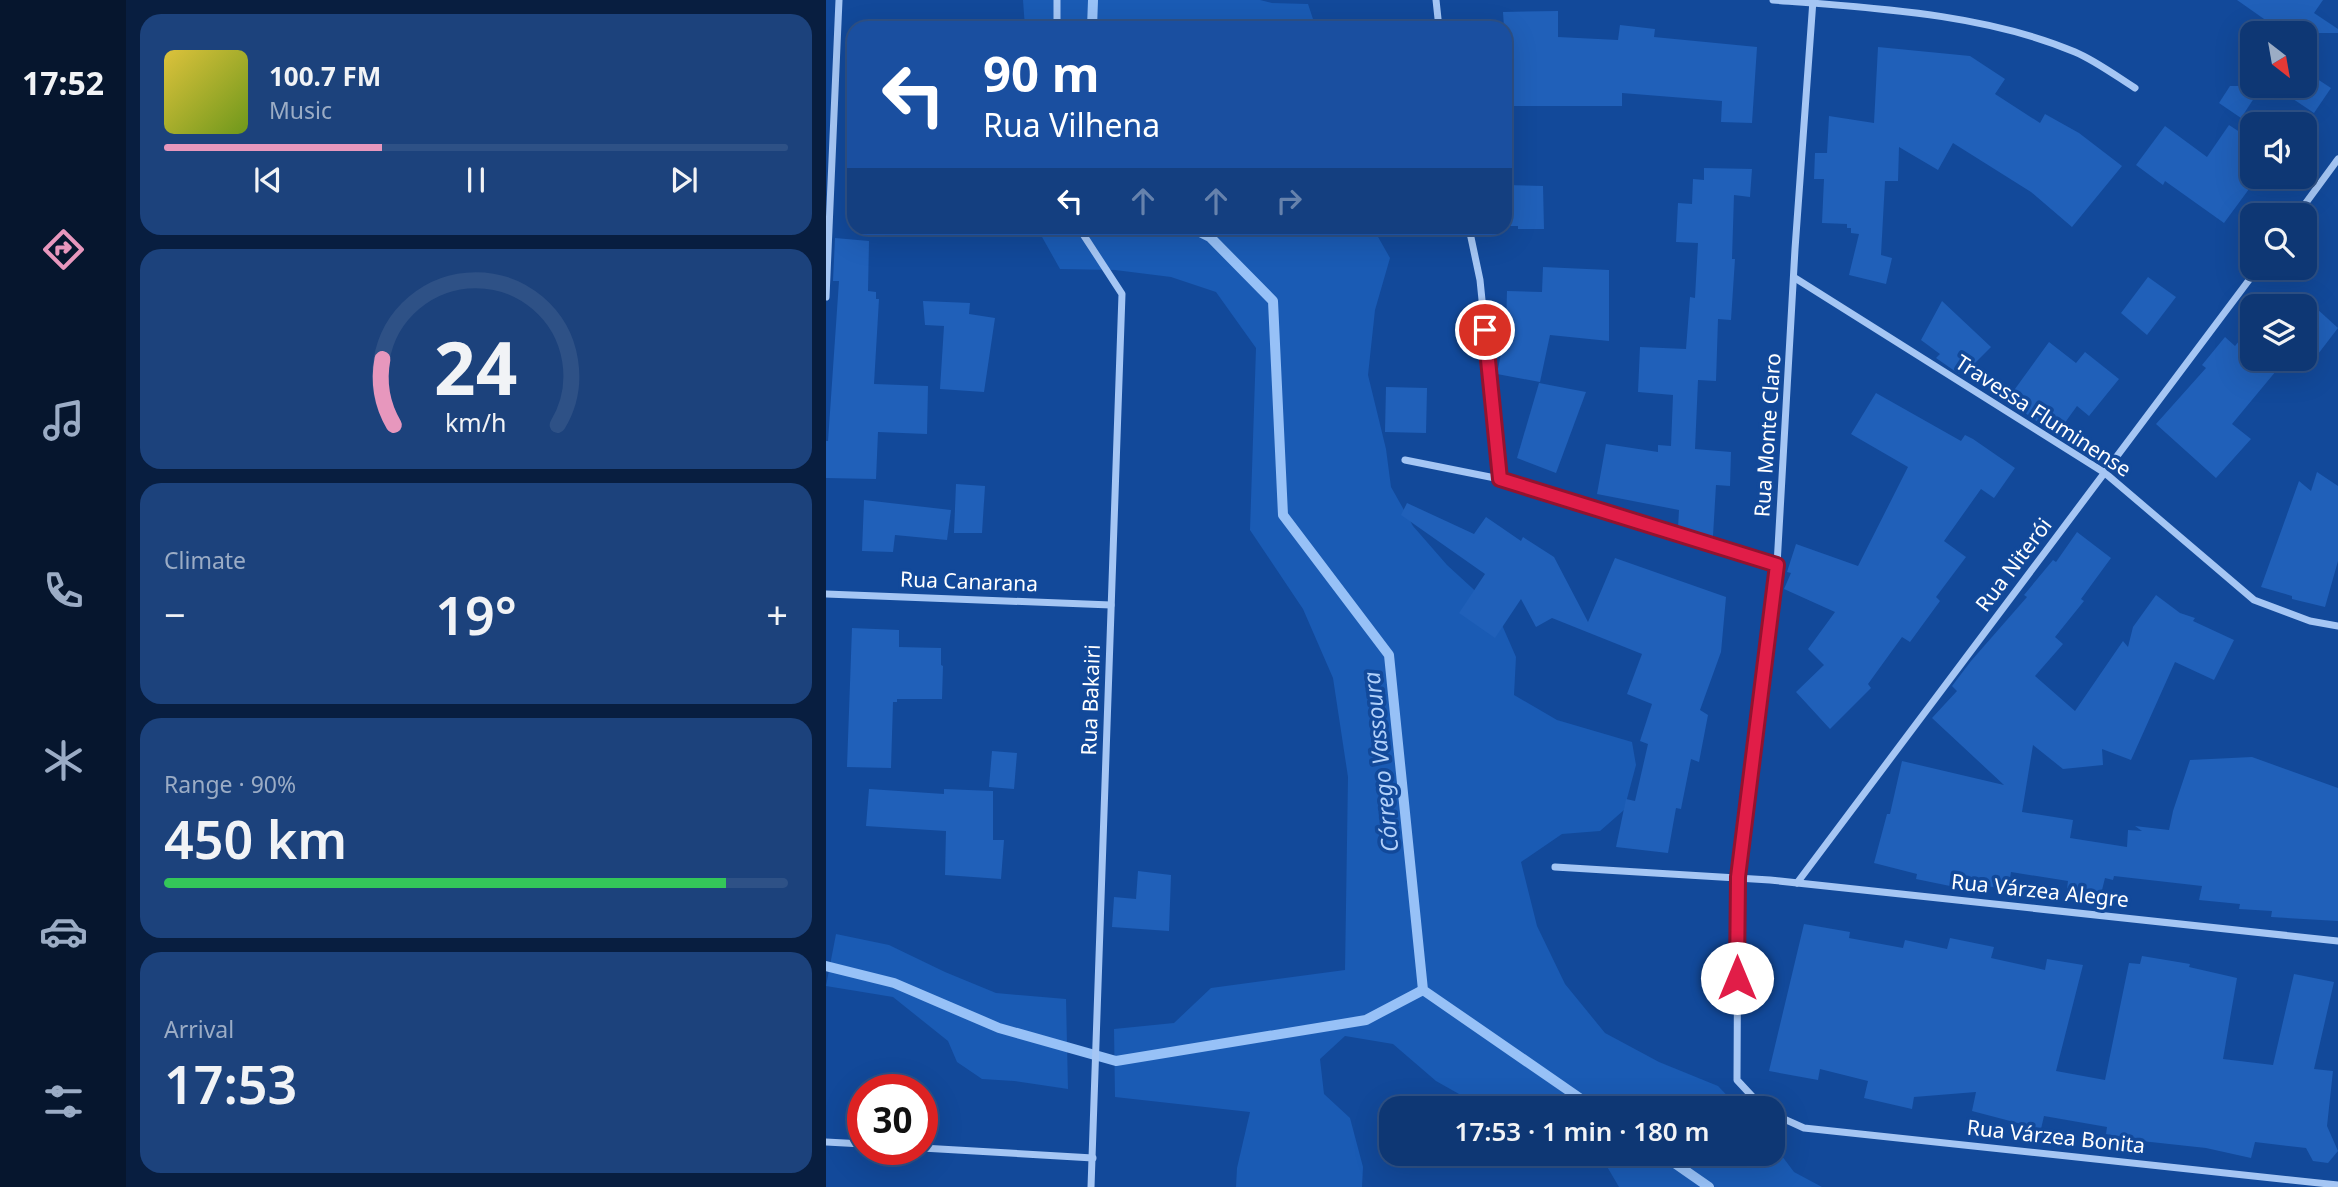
<!DOCTYPE html>
<html lang="en">
<head>
<meta charset="utf-8">
<style>
	body { margin:0; font-family:"Noto Sans",sans-serif; background:#1c427c; color:#f1f3f6; height:100vh; display:flex; flex-direction:column; font-size:26px; white-space:nowrap }
	* { box-sizing:border-box; margin:0 }
	p { font-size:23px; color:#9bacc5 }
	.icon { flex:none; width:38px; height:38px; fill:none; stroke:currentColor; stroke-width:2; stroke-linecap:round; stroke-linejoin:round }
	.map { position:relative; flex:1; overflow:hidden }
	.sheet { display:flex; flex-direction:column; gap:14px; padding:14px; background:#081e40; width:700px }
	.sheet>* { flex:none }
	.guide { position:absolute; left:21px; top:21px; width:665px; height:214px; border-radius:21px; box-shadow:0 7px 28px #0002,0 0 0 2px #2e5186; background:#1a4fa0; color:#fff; overflow:hidden }
	.needle { width:46px; rotate:149deg }
	.fabs { position:absolute; left:1414px; top:21px; display:grid; gap:14px }
	.fabs a { display:grid; place-items:center; width:77px; height:77px; border-radius:14px; background:#0e3774; box-shadow:0 7px 28px #0002,0 0 0 2px #2e5186; font-size:35px }
	.speed { position:absolute; left:21px; top:1074px; display:flex; gap:14px; font-size:35px; font-weight:700; text-align:center }
	.speed>* { display:grid; place-content:center; width:91px; height:91px; border-radius:50%; background:#0e3774; box-shadow:0 7px 28px #0002,0 0 0 2px #2e5186; line-height:1 }
	.speed .limit { border:10px solid #d22; background:#fff; color:#111 }
	.pin { position:absolute; display:grid; place-items:center; width:60px; height:60px; color:#fff; margin:-30px; border:4px solid #fff; border-radius:50%; box-shadow:0 2px 7px #0007 }
	.me { position:absolute; width:77px; margin:-38px; rotate:0deg; stroke-linejoin:round; filter:drop-shadow(0 0 5px #0008) }
	.turn { display:flex; align-items:center; gap:24px; height:147px; padding:0 21px; font-size:32px }
	.turn .icon { width:91px; height:91px; stroke-width:2.5 }
	.turn b { display:block; font-size:49px; line-height:60px }
	.lanes { display:flex; align-items:center; height:66px; padding:0 21px; background:#0003; justify-content:center; gap:35px; direction:ltr }
	.lanes .off { opacity:.35 }
	.big { font-size:52px; font-weight:600; line-height:1.1 }
	.sheet .tile { flex:1; display:flex; flex-direction:column; justify-content:center; gap:10px; min-width:0; padding:0 24px; border-radius:21px; background:#1c427c }
	.sheet .dial { align-items:center; gap:0 }
	.dial svg { height:182px; overflow:visible; fill:none; stroke:#2e5186; stroke-width:7; stroke-linecap:round; text-anchor:middle }
	.dial text { fill:#f1f3f6; stroke:none }
	.song { display:flex; align-items:center; gap:21px }
	.cover { width:84px; height:84px; border-radius:10px; background:linear-gradient(135deg,hsl(50 70% 55%),hsl(80 70% 35%)) }
	.played { height:7px; border-radius:4px; background:linear-gradient(90deg,#e797bd 35%,#2e5186 35%) }
	.keys { display:flex; justify-content:space-around; direction:ltr }
	.heat { display:flex; justify-content:space-between; align-items:center; font-size:38px; direction:ltr }
	.charge { height:10px; border-radius:5px; background:linear-gradient(90deg,#34c759 90%,#2e5186 0) }
	.trip { position:absolute; left:553px; top:1096px; width:406px; height:70px; border-radius:21px; background:#0e3774; box-shadow:0 7px 28px #0002,0 0 0 2px #2e5186; font-weight:600; line-height:70px; text-align:center }
	main { display:flex; flex:1; min-height:0 }
	.tabs { display:flex; flex-direction:column; width:126px; justify-content:space-around; align-items:center; background:#06162e; color:#9bacc5 }
	.tabs .icon { width:49px; height:49px }
	.tabs .on { color:#e797bd }
	.tabs b { font-size:32px; color:#f1f3f6 }
	.map>svg:first-child { display:block }
	.green { fill:#1a5bb4 }
	.lines { fill:none; stroke-linecap:round; stroke-linejoin:round }
	.stream { stroke:#97c1f7; stroke-width:10 }
	.building { fill:#2060b9 }
	.minor { stroke:#a5c6f4; stroke-width:7 }
	.route-casing { stroke:#92132f; stroke-width:18 }
	.route { stroke:#e11d48; stroke-width:12 }
	.labels { text-anchor:middle; stroke-width:7; stroke-linejoin:round; paint-order:stroke }
	.street-label { font-size:21px; fill:#fff; stroke:#12499a }
	.water-label { font-size:23px; font-style:italic; fill:#b2d1fa; stroke:#12499a }
</style>
</head>
<body>
<main>
<nav class="tabs">
<b>17:52</b>
<svg class="icon on" aria-label="directions" viewBox="0 0 24 24"><path d="M12 3l9 9-9 9-9-9zM9 14v-3h6M13 9l2 2-2 2"/></svg>
<svg class="icon" aria-label="music" viewBox="0 0 24 24"><path d="M9 18V5l10-2v13"/><circle cx="6" cy="18" r="3"/><circle cx="16" cy="16" r="3"/></svg>
<svg class="icon" aria-label="phone" viewBox="0 0 24 24"><path d="M5 4h4l2 5-3 2q2 4 5 5l2-3 5 2v4C11 20 4 13 5 4z"/></svg>
<svg class="icon" aria-label="climate" viewBox="0 0 24 24"><path d="M12 3v18M4 7l16 10M4 17L20 7"/></svg>
<svg class="icon" aria-label="car" viewBox="0 0 24 24"><path d="M5 17H2v-5l4-1 3-4h7l3 4 3 1v5h-3M9 17h6M6 11h13"/><circle cx="7" cy="17" r="2"/><circle cx="17" cy="17" r="2"/></svg>
<svg class="icon" aria-label="filters" viewBox="0 0 24 24"><path d="M4 7h16M4 17h16"/><circle cx="9" cy="7" r="2"/><circle cx="15" cy="17" r="2"/></svg>
</nav>
<section class="sheet">
<div class="tile">
<div class="song"><i class="cover"></i><div><b>100.7 FM</b><p>Music</p></div></div>
<div class="played"></div>
<div class="keys"><svg class="icon" aria-label="previous" viewBox="0 0 24 24"><path d="M18 5L8 12l10 7zM5 5v14"/></svg><svg class="icon" aria-label="pause" viewBox="0 0 24 24"><path d="M8 5v14M16 5v14"/></svg><svg class="icon" aria-label="next" viewBox="0 0 24 24"><path d="M6 5l10 7-10 7zM19 5v14"/></svg></div>
</div>
<div class="tile dial"><svg viewBox="0 0 100 80">
<path d="M14 69A42 42 0 1 1 86 69"/>
<path d="M14 69A42 42 0 0 1 9 40" stroke="#e797bd"/>
<text x="50" y="56" font-size="32" font-weight="700">24</text>
<text x="50" y="72" font-size="11">km/h</text>
</svg></div>
<div class="tile"><p>Climate</p>
<div class="heat"><a>−</a><b class="big">19°</b><a>+</a></div>
</div>
<div class="tile"><p>Range · 90%</p><b class="big">450 km</b><div class="charge"></div></div>
<div class="tile"><p>Arrival</p><b class="big">17:53</b></div>
</section>
<div class="map">
<svg width="1512" height="1187" viewBox="0 0 1512 1187">
	<rect width="100%" height="100%" fill="#12499a"/>
	<!-- green -->
	<g class="green">
		<path d="M197,0h237l12,3 36,1 8,24h-291z"/>
		<path d="M211,228h336l17,30 -15,52 -7,65 18,74 5,38 22,39 34,39 48,44 21,48 -2,38 43,25 75,22 4,23 -12,45 -24,21 -38,3 -41,28 16,64 28,58 40,49 54,29 59,24 21,22h-205l-59,-5 -39,-22 -43,-37 -48,-8 -25,23 4,35 26,24 13,49 -1,20h-126l1,-19 13,-56 -135,-15 -1,-68 60,-6 37,-35 134,-18 3,-193 -15,-99 -30,-69 -53,-79 6,-182 -40,-56 -45,-15 -56,-7 -55,-1z"/>
		<path d="M10,934l53,11 56,27 51,21 70,6 2,90 -54,-8 -32,-2 -25,-17 -9,-21 -55,-44 -67,-11z"/>
		<path d="M947,1144l21,28 28,15h-203l-20,-34h174z"/>
	</g>
	<g class="lines">
		<!-- stream -->
		<g class="stream">
			<path d="M266,28l1,-28"/>
			<path d="M366,228l18,9 63,64 10,214 106,140 34,335 171,118"/>
			<path d="M0,966l68,17 105,45 117,33 250,-41 57,-30"/>
			<path d="M834,1153l49,34"/>
		</g>
	</g>
	<!-- building -->
	<g class="building">
		<path d="M1411,0h86l-9,13 24,16v4h-54z"/>
		<path d="M732,11v26l60,3 2,-15 35,4 -1,8 103,10 -5,76 -31,-1 1,-21 -100,-8v13h-113l-6,-94z"/>
		<path d="M1052,47l92,9 35,23 -10,15 45,29 5,-9 34,19 43,33 -50,61 -41,-35 -78,-49 -15,27 -39,-23 -1,34h-13l-4,74 11,3 -6,26 -37,-9 10,-41 -8,-1v-5h-4v-4l-25,-1 2,-44h-10l1,-26h12l2,-37 45,7z"/>
		<path d="M1479,71l26,17 -17,25 -30,-20 4,-7h17z"/>
		<path d="M1404,86h32l-21,32 -22,-15z"/>
		<path d="M1403,125l23,15v45l-28,38 -59,-42 -2,4 -27,-20 29,-39 42,31z"/>
		<path d="M878,168l48,1 -2,28 -16,-2 -2,64h3l-4,61 -13,-1 -2,62 -18,-1 -3,69 36,3 -1,34 -14,-1 -3,51 -12,-1 -23,-7 1,-18 -82,-16 9,-50 52,8v-7l13,1 2,-51 -35,-3 2,-45 46,2 4,-52 5,1 3,-55 -22,-1 2,-39 14,1 1,-25 11,1z"/>
		<path d="M679,185l38,1 1,43h-26v-3h-13z"/>
		<path d="M9,238l34,3 -1,50 8,1v7h3l-5,85 54,2 -1,48 -49,-2 -2,47 -50,-1v-37h2l11,-160h-6z"/>
		<path d="M717,267l66,3v71l-59,-6 -10,47 -43,-8 9,-46 1,-37 35,1z"/>
		<path d="M1322,277l28,20 -29,38 -26,-22z"/>
		<path d="M1479,298l33,30 -33,43z"/>
		<path d="M97,301l47,2 -1,11 26,4 -11,74 -44,-3 4,-63 -19,-1z"/>
		<path d="M1116,301l49,46 -21,21 -3,-3 -8,9 -23,-16 4,-4 -19,-14z"/>
		<path d="M1426,325v34h34l-54,65 19,15 -35,39 -60,-54 50,-56 -4,-3 23,-28 10,9z"/>
		<path d="M1223,342l27,21 9,-11 34,27 -30,37 -12,-10 -21,29 -49,-35z"/>
		<path d="M713,383l47,9 -30,81 -39,-15z"/>
		<path d="M560,387l41,1 -1,45 -41,-1z"/>
		<path d="M1050,393l85,48 4,-6 8,4 42,29 -21,30 -13,-9 -37,52 22,16 -30,40 4,4 -30,41 -8,-5 -34,47 3,4 -41,41 -34,-37 28,-27 -16,-16 27,-37 -51,-23 7,-16 -4,-1 9,-28 62,22 50,-99 -57,-33z"/>
		<path d="M1491,472l21,14v75l-13,46 -33,-8v-3l-31,-9 38,-106 12,10z"/>
		<path d="M130,484l29,2 -3,47h-28z"/>
		<path d="M38,500l87,10 -4,30 -52,-5 -2,17 -31,-1z"/>
		<path d="M581,503l67,31 12,-17 35,24 2,-4 31,20 34,65 27,-64 111,39 -5,55 -21,58 8,5 -9,47 -8,-3 -10,50 -5,-1 -8,45 -52,-6 10,-48 9,2 13,-57 -8,-3 12,-37 -25,-10 15,-40 -90,-36 -16,9 -15,-28 -26,39 -36,-25 26,-39 -84,-59z"/>
		<path d="M1251,532l34,26 -30,41 3,2 -29,36 8,7 -28,32 40,35 48,-70 5,6 5,-20 23,-32 24,18 15,5 -2,3 41,19 -20,40 -39,-18 -44,98 -29,-11 1,16 -40,4 -30,-24 -11,67 51,8 -3,18 57,9 1,-17 14,1 -7,-5 34,4 4,-19 17,-51 62,-3 86,31v133l-67,-4 1,-6 -33,-2 1,-5 -41,-4 3,-14 -88,-10 -1,4 -8,-2 -4,16 -34,-5 1,-8 -57,-9 -3,18 -57,-11 -1,7 -34,-7 1,-5 -43,-11 13,-49h3l12,-53 102,24 -72,-67 25,-27 -5,-5 19,-25 56,-64 -3,-2 29,-35 3,2z"/>
		<path d="M26,628l47,2v17l42,1v17l2,1 -1,33h-45v3h-4l-2,66 -44,-1z"/>
		<path d="M166,751l25,2 -3,36 -25,-2z"/>
		<path d="M43,789l75,5v-5l49,2v49h11l-3,39 -56,-4 1,-44 -80,-5z"/>
		<path d="M312,871l33,4 -2,56 -57,-4 2,-30 22,2z"/>
		<path d="M978,924l46,8 -1,6 54,10 2,-8 42,9 3,-11 44,9 -3,11 54,12 2,-11 36,6 -27,106 49,9 24,-117 11,1 2,-8 48,8 -1,3 48,11 -14,81 50,6 21,-91 40,8 -20,87 19,2 -6,55 11,25 -10,12 -15,-2 -7,-13 -51,-6 -4,16 -45,-10 -83,-9v-2l-17,-3 1,-7 -63,-11 -3,13 -69,-18 4,-19 -62,5 -2,12 -48,-11 4,-17 -48,-12 -2,11 -49,-9z"/>
	</g>
	<g class="lines">
		<!-- minor -->
		<g class="minor">
			<path d="M231,0v28"/>
			<path d="M610,0l3,28"/>
			<path d="M947,0c99,8 210,13 302,52 21,9 41,24 60,36"/>
			<path d="M1471,215l41,-56"/>
			<path d="M253,228l43,66 -31,893"/>
			<path d="M643,228l11,52 20,199 277,86"/>
			<path d="M969,278l310,195 149,127 56,21 28,5"/>
			<path d="M0,297l13,-297"/>
			<path d="M579,460l95,19"/>
			<path d="M0,594l285,11"/>
			<path d="M729,867l215,13 568,61"/>
			<path d="M971,883l461,-615"/>
			<path d="M937,1108l-26,-28 1,-203 39,-312 18,-316 18,-249"/>
			<path d="M947,1114l31,14 534,57"/>
			<path d="M0,1142l37,2"/>
			<path d="M96,1148l171,10"/>
		</g>
	</g>
	<g class="lines">
		<!-- route casing -->
		<g class="route-casing">
			<path id="route" d="M659,330l15,149 277,86 -39,312 -1,101"/>
		</g>
		<!-- route -->
		<use href="#route" class="route"/>
	</g>
	<g class="labels">
		<!-- street labels -->
		<g class="street-label">
			<text transform="translate(1217 416) rotate(33)" y="7">Travessa Fluminense</text>
			<text transform="translate(942 435) rotate(-86)" y="7">Rua Monte Claro</text>
			<text transform="translate(1188 565) rotate(-53)" y="7">Rua Niterói</text>
			<text transform="translate(143 582) rotate(2)" y="7">Rua Canarana</text>
			<text transform="translate(265 700) rotate(-88)" y="7">Rua Bakairi</text>
			<text transform="translate(1214 891) rotate(6)" y="7">Rua Várzea Alegre</text>
			<text transform="translate(1230 1137) rotate(6)" y="7">Rua Várzea Bonita</text>
		</g>
		<!-- water labels -->
		<g class="water-label">
			<text transform="translate(555 762) rotate(-96)" y="8">Córrego Vassoura</text>
		</g>
	</g>
</svg>
<div class="fabs">
<a><svg class="needle" viewBox="-14 -14 28 28"><path d="M0-13l5 13h-10z" fill="#e53935"/><path d="M0 13l5-13h-10z" fill="#9bacc5"/></svg></a>
<a><svg class="icon" aria-label="sound" viewBox="0 0 24 24"><path d="M4 9h4l5-4v14l-5-4H4zM17 9q2 3 0 6"/></svg></a>
<a><svg class="icon" aria-label="search" viewBox="0 0 24 24"><circle cx="10" cy="10" r="6"/><path d="M15 15l6 6"/></svg></a>
<a><svg class="icon" aria-label="layers" viewBox="0 0 24 24"><path d="M12 4l9 5-9 5-9-5zM3 14l9 5 9-5"/></svg></a>
</div>
<div class="speed"><div class="limit">30</div></div>
<div class="pin" style="left:659px;top:330px;background:#d93025"><svg class="icon" aria-label="arrive" viewBox="0 0 24 24"><path d="M6 21V4h12l-3 4 3 4H6"/></svg></div>
<svg class="me" style="left:911px;top:978px" viewBox="-20 -20 40 40"><circle r="19" fill="#fff"/><path d="M0-13L10 11 0 6-10 11z" fill="#e11d48"/></svg>
<div class="trip">17:53 · 1 min · 180 m</div>
<div class="guide">
<div class="turn"><svg class="icon" aria-label="left" viewBox="0 0 24 24"><path d="M17 20v-9H6M10 6l-5 5 5 5"/></svg><div><b>90 m</b>Rua Vilhena</div></div>
<div class="lanes"><svg class="icon" aria-label="left" viewBox="0 0 24 24"><path d="M17 20v-9H6M10 6l-5 5 5 5"/></svg><svg class="icon off" aria-label="ahead" viewBox="0 0 24 24"><path d="M12 20V5M6 11l6-6 6 6"/></svg><svg class="icon off" aria-label="ahead" viewBox="0 0 24 24"><path d="M12 20V5M6 11l6-6 6 6"/></svg><svg class="icon off" aria-label="right" viewBox="0 0 24 24"><path d="M7 20v-9h11M14 6l5 5-5 5"/></svg></div>
</div>
</div>
</main>
</body>
</html>
